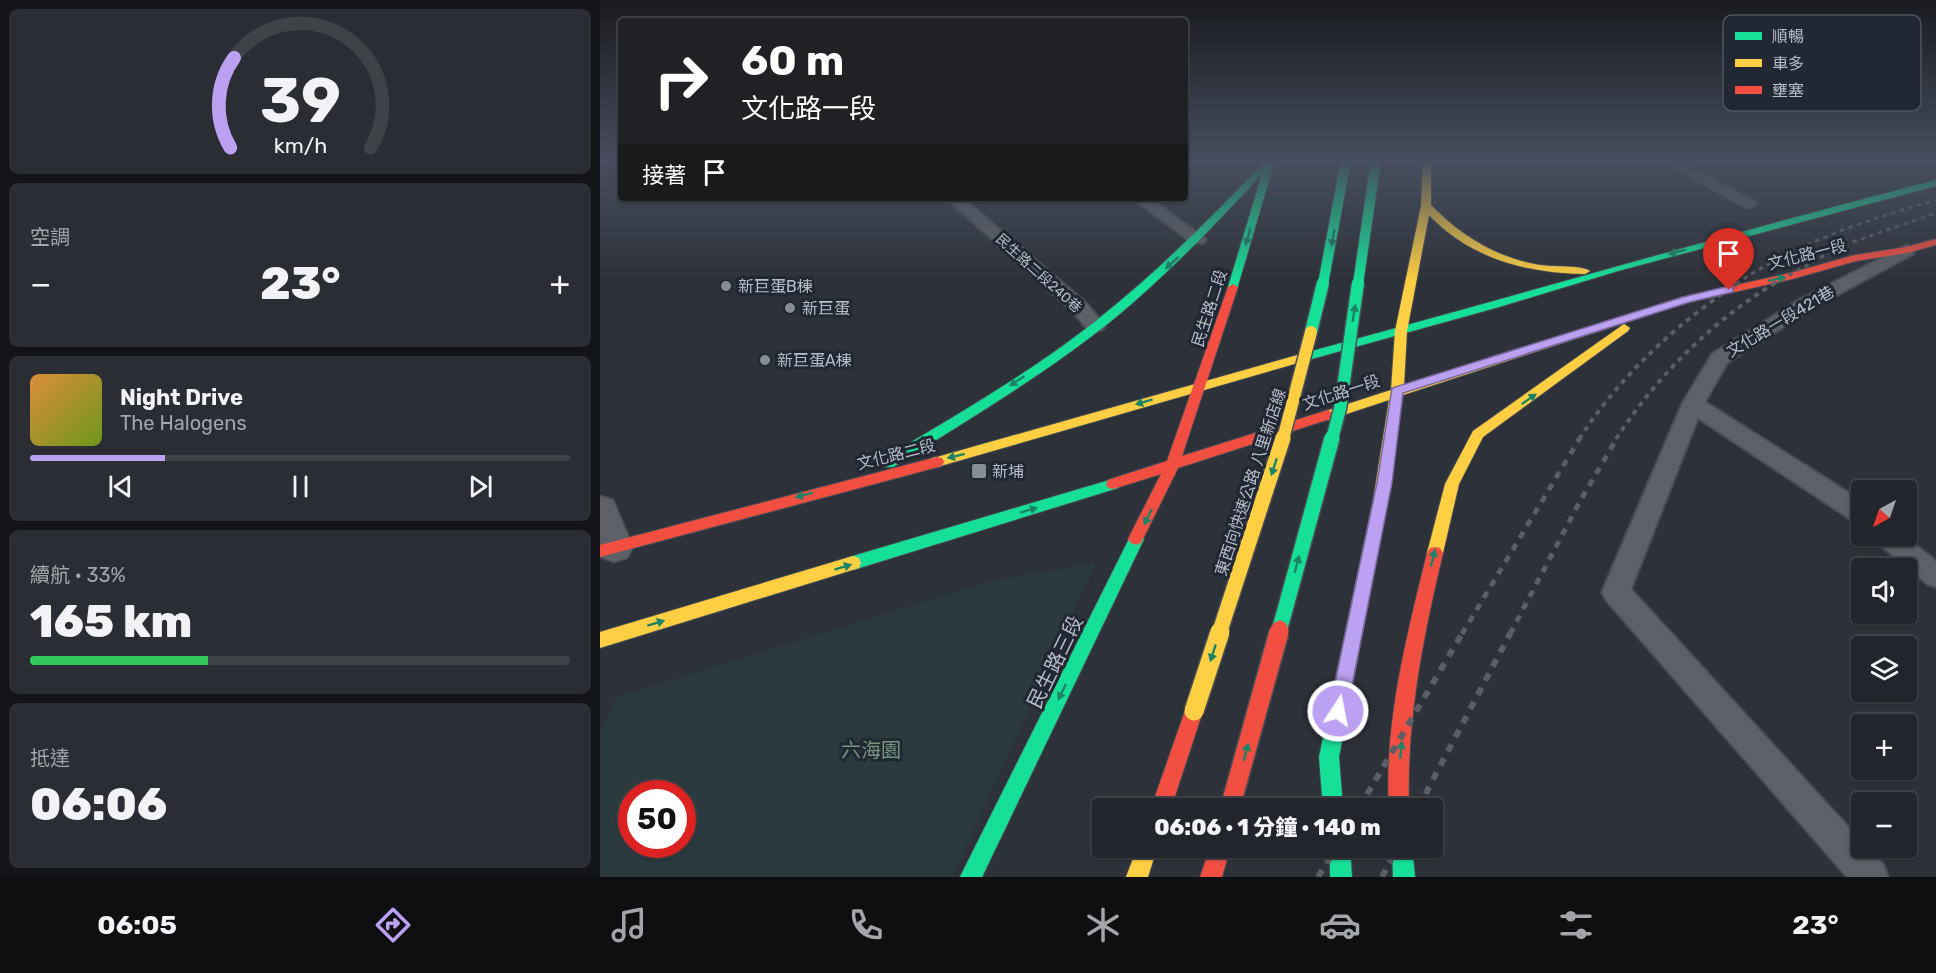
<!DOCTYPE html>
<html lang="zh-TW">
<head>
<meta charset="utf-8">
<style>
	body { margin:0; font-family:Rubik,"Noto Sans TC",sans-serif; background:#2a2d33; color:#f1f3f6; height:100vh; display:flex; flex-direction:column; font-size:22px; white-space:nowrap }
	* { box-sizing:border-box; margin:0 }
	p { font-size:20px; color:#a2a5a9 }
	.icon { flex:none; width:33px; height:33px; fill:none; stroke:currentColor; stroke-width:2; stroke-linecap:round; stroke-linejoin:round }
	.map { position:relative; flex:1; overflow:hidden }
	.drawer { display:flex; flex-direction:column; gap:9px; padding:9px; background:#131418; width:600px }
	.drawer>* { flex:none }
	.banner { position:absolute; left:18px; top:18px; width:570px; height:183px; border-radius:6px; box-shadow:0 2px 4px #0004,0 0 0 2px #3f4247; background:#202124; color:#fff; overflow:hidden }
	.needle { width:39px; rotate:220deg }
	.buttons { position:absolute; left:1251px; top:480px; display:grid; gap:12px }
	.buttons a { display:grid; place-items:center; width:66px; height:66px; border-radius:6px; background:#22252b; box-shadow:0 2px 4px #0004,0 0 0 2px #3f4247; font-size:30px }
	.speed { position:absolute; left:18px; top:780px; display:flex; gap:12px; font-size:30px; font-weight:700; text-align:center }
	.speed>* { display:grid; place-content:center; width:78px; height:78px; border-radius:50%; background:#22252b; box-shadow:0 2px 4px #0004,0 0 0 2px #3f4247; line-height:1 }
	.speed .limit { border:9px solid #d22; background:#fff; color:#111 }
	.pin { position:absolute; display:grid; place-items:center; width:51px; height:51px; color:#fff; margin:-62px -26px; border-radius:50% 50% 50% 0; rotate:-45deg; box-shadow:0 0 6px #0007 }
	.pin .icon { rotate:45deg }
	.me { position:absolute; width:66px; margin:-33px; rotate:11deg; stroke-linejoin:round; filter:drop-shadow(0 0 4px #0008) }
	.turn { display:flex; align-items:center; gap:21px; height:126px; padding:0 24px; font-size:27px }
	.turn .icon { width:78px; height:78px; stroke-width:2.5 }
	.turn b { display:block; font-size:42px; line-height:51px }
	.then { display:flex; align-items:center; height:57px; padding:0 24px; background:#0003; gap:12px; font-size:22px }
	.big { font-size:45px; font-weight:800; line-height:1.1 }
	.drawer .widget { flex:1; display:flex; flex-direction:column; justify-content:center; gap:9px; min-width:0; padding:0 21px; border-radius:9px; background:#2a2d33 }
	.drawer .dial { align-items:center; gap:0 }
	.dial svg { height:156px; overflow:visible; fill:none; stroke:#3f4247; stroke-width:7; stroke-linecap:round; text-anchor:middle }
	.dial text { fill:#f1f3f6; stroke:none }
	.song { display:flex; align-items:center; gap:18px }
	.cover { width:72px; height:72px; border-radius:9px; background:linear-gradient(135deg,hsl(30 70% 55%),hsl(80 70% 35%)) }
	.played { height:6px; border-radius:3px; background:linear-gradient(90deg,#bca0f2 25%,#3f4247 25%) }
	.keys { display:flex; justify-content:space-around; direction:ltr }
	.heat { display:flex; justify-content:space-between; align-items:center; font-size:33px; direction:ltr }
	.charge { height:9px; border-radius:4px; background:linear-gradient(90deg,#34c759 33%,#3f4247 0) }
	.trip { position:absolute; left:492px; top:798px; width:351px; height:60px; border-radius:6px; background:#22252b; box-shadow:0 2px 4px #0004,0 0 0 2px #3f4247; font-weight:800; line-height:60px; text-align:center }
	.tabs { display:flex; height:96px; justify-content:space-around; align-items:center; background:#0e0f11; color:#a2a5a9 }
	.tabs .icon { width:42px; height:42px }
	.tabs .active { color:#bca0f2 }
	.tabs b { font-size:27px; color:#f1f3f6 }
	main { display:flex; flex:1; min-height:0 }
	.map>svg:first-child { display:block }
	.green { fill:#2a3a3e; fill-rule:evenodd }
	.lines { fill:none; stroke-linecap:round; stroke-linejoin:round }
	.lane-casing { stroke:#484c52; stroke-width:4 }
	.street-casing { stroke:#484c52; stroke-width:3 }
	.fast-casing { stroke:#484c52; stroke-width:2 }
	.slow-casing { stroke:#484c52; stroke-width:2 }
	.jam-casing { stroke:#484c52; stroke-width:2 }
	.lane { fill:#5d6066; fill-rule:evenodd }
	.street { fill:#5d6066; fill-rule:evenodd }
	.fast { fill:#16e098; fill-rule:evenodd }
	.slow { fill:#ffcf43; fill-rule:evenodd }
	.jam { fill:#f24e42; fill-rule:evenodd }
	.rail-far3 { stroke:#5b5e64; stroke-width:3; stroke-dasharray:4.5 4.5; stroke-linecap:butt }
	.rail-far2 { stroke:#5b5e64; stroke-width:4; stroke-dasharray:5 5; stroke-linecap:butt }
	.rail-far1 { stroke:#5b5e64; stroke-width:5; stroke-dasharray:7 7; stroke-linecap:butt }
	.rail { stroke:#5b5e64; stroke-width:6; stroke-dasharray:8 8; stroke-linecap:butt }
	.fast-bridge-far2-casing { stroke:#4a4e55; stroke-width:12; stroke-linecap:butt }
	.fast-bridge-far1-casing { stroke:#4a4e55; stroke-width:15; stroke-linecap:butt }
	.fast-bridge-casing { stroke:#4a4e55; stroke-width:18; stroke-linecap:butt }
	.slow-bridge-far2-casing { stroke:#4a4e55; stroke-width:15; stroke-linecap:butt }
	.slow-bridge-far1-casing { stroke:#4a4e55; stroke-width:18; stroke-linecap:butt }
	.slow-bridge-casing { stroke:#4a4e55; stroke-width:22; stroke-linecap:butt }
	.jam-bridge-far1-casing { stroke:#4a4e55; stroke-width:18; stroke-linecap:butt }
	.jam-bridge-casing { stroke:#4a4e55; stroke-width:22; stroke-linecap:butt }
	.fast-bridge-far2 { stroke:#16e098; stroke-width:10 }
	.fast-bridge-far1 { stroke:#16e098; stroke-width:12 }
	.fast-bridge { stroke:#16e098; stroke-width:15 }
	.slow-bridge-far2 { stroke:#ffcf43; stroke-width:12 }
	.slow-bridge-far1 { stroke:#ffcf43; stroke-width:15 }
	.slow-bridge { stroke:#ffcf43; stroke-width:19 }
	.jam-bridge-far1 { stroke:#f24e42; stroke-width:15 }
	.jam-bridge { stroke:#f24e42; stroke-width:19 }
	.oneway { fill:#1c8466 }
	.route { fill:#bca0f2; stroke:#7a689d; stroke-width:1.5 }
	.poi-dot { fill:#878d96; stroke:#212733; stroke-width:2 }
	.labels { text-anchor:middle; stroke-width:6; stroke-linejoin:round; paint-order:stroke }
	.far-street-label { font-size:14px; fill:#b8bec8; stroke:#212733 }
	.street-label { font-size:16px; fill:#b8bec8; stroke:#212733 }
	.poi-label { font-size:16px; fill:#b8bec8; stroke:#212733; text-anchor:start }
	.near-street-label { font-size:20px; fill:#b8bec8; stroke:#212733 }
	.near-park-label { font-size:20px; fill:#72977d; stroke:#212733 }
	.key { fill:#212733; stroke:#4e5460; stroke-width:1.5 }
	.key-label { font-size:16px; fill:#b8bec8 }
</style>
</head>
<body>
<main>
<section class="drawer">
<div class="widget dial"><svg viewBox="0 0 100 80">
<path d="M14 69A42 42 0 1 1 86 69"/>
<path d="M14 69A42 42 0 0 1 16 23" stroke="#bca0f2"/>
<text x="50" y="56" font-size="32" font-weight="700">39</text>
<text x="50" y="72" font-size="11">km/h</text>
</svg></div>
<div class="widget"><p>空調</p>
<div class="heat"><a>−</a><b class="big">23°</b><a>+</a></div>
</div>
<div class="widget">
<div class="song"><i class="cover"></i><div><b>Night Drive</b><p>The Halogens</p></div></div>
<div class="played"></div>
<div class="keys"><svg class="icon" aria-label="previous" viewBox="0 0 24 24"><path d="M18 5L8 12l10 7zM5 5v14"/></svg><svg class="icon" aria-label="pause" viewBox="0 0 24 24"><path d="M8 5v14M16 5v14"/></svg><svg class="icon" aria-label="next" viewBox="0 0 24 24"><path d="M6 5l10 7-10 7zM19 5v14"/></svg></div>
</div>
<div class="widget"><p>續航 · 33%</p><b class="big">165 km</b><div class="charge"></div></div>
<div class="widget"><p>抵達</p><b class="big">06:06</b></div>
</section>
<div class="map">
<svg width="1336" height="877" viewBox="0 0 1336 877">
	<rect width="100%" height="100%" fill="#2d3139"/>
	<!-- green -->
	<path class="green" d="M496,563l-144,314h-352v-145l16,-35 378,-117zM32,794h50v50h-50z"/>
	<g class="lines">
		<!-- lane casing -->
		<g class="lane-casing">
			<g id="lane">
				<path d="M1060,160h17l80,43 -8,5 -6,-2z"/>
				<path d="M346,198h17l124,106 18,22 -3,4h-14l-15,-18z"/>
				<path d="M532,198h18l56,41 -2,4h-12z"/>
				<path d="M1307,245l8,5 -2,4 -100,54 -86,55 -22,39 157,99v23l-9,-3 -155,-103 -67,171 231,253v6h5l16,16 5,13h-41l-241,-277 -4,-8 80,-188 30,-50 87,-54z"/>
				<path d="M1275,536h29l32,25v26l-9,-3 -49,-41z"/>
			</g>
		</g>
		<!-- street casing -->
		<g class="street-casing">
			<path id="street" d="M0,496l13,4 20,47 -6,11 -13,4 -14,-5z"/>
		</g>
		<!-- fast casing -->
		<g class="fast-casing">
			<g id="fast">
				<path d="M667,160h8l-38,129h-8l-1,-2 34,-113c-46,50 -94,100 -146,143 -70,57 -147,102 -223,150h-10l-2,-4 2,-4c77,-46 156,-91 225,-148 57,-46 108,-99 159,-151z"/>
				<path d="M1336,180v6l-318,85 -119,36 -198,55 -6,-4 2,-3c213,-57 425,-120 639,-175z"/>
				<path d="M513,479l5,1 2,4 -2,4 -265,82 -6,-2 -2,-5 2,-5 6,-2z"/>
				<path d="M780,495l5,2 2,4 -48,256 4,51h-20l-4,-51 54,-256 2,-4z"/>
				<path d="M536,533l5,2 3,4 -162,338h-22l171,-342z"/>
				<path d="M730,848h20l2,29h-22z"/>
				<path d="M792,848h20l3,29h-22z"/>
			</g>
		</g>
		<!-- slow casing -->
		<g class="slow-casing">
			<g id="slow">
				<path d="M823,160h8v45c30,31 66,53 109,60 12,2 42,0 50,6l-5,3c-59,-1 -114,-15 -156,-59l-22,116 -3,55 242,-77h8l2,2 -2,2 -251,82 -16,106 -2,4h-10l-2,-4 16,-101 -61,20 -7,-5 2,-3 68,-22 4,-59 26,-125z"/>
				<path d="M1024,324l6,4 -2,3 -145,106 -24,47 -16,69 -3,5 -5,1 -5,-1 -3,-5 18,-69 28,-53z"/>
				<path d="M701,354l4,1 2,3 -2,3 -368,106 -5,-1 -2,-4 2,-4 5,-1z"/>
				<path d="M253,556l6,2 2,5 -2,5 -259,80v-16z"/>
				<path d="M537,848h20l-9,29h-22z"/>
			</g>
		</g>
		<!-- jam casing -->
		<g class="jam-casing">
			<g id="jam">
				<path d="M1336,239v6l-29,8 -51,8 -64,18 -102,23 -40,12 -6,-3 2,-2 37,-12 107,-24 65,-18 51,-8z"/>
				<path d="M633,284l5,3 -56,169 146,-46 7,5 -2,3 -155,50 -37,75 -5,2 -5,-2 -3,-4 33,-65 -48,15 -5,-1 -2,-4 2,-4 59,-19 61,-174z"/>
				<path d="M337,457l5,1 2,4 -2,4 -342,91v-12z"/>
				<path d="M835,547l5,1 3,5c-20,84 -37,168 -34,255h-20c-5,-86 18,-172 38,-255l3,-5z"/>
				<path d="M594,702l6,3 3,6 -32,97h-20l34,-97 3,-6z"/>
				<path d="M610,848h20l-8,29h-22z"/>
			</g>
		</g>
		<!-- lane -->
		<use href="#lane" class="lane"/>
		<!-- street -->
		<use href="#street" class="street"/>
		<!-- fast -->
		<use href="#fast" class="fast"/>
		<!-- slow -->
		<use href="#slow" class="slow"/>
		<!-- jam -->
		<use href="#jam" class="jam"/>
		<!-- rail-far3 -->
		<g class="rail-far3">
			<path d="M1136,284c60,-41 130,-64 200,-84"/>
			<path d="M1173,284l71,-39 92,-32"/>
		</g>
		<!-- rail-far2 -->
		<g class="rail-far2">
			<path d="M979,439c42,-64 96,-114 159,-156"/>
			<path d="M1016,439c41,-63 95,-117 159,-156"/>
		</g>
		<!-- rail-far1 -->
		<g class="rail-far1">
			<path d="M862,634l118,-196"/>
			<path d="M910,634l69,-131 38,-65"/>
		</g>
		<!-- rail -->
		<g class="rail">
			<path d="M759,808l104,-176"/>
			<path d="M818,808l93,-176"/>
			<path d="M718,877l18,-29"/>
			<path d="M782,877l15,-29"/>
		</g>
		<!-- fast-bridge-far2 casing -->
		<g class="fast-bridge-far2-casing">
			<g id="fast-bridge-far2">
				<path d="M723,284l23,-124"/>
				<path d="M758,284l18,-124"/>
			</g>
		</g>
		<!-- fast-bridge-far1 casing -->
		<g class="fast-bridge-far1-casing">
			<g id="fast-bridge-far1">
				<path d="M711,332l12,-49"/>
				<path d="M732,439l8,-30 18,-126"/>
			</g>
		</g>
		<!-- fast-bridge casing -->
		<g class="fast-bridge-casing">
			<path id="fast-bridge" d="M680,628l52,-190"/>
		</g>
		<!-- slow-bridge-far2 casing -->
		<g class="slow-bridge-far2-casing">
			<path id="slow-bridge-far2" d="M683,439l28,-107"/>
		</g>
		<!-- slow-bridge-far1 casing -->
		<g class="slow-bridge-far1-casing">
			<path id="slow-bridge-far1" d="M619,634l64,-196"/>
		</g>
		<!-- slow-bridge casing -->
		<g class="slow-bridge-casing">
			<path id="slow-bridge" d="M594,711l26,-79"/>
		</g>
		<!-- jam-bridge-far1 casing -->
		<g class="jam-bridge-far1-casing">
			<path id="jam-bridge-far1" d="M678,634l2,-6"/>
		</g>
		<!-- jam-bridge casing -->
		<g class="jam-bridge-casing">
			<path id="jam-bridge" d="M630,808l49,-176"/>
		</g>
		<!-- fast-bridge-far2 -->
		<use href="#fast-bridge-far2" class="fast-bridge-far2"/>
		<!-- fast-bridge-far1 -->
		<use href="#fast-bridge-far1" class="fast-bridge-far1"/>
		<!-- fast-bridge -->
		<use href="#fast-bridge" class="fast-bridge"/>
		<!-- slow-bridge-far2 -->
		<use href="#slow-bridge-far2" class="slow-bridge-far2"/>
		<!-- slow-bridge-far1 -->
		<use href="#slow-bridge-far1" class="slow-bridge-far1"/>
		<!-- slow-bridge -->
		<use href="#slow-bridge" class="slow-bridge"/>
		<!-- jam-bridge-far1 -->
		<use href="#jam-bridge-far1" class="jam-bridge-far1"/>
		<!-- jam-bridge -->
		<use href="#jam-bridge" class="jam-bridge"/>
	</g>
	<!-- one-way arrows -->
	<defs><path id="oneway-solid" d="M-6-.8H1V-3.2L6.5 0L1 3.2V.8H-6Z" transform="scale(1.5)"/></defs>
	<g class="oneway">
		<use href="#oneway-solid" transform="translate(648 237) rotate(106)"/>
		<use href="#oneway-solid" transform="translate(733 238) rotate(100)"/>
		<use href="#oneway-solid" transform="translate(1077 252) rotate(165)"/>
		<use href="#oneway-solid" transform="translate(572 263) rotate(138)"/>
		<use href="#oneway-solid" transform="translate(1177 279) rotate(-12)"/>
		<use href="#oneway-solid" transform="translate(754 313) rotate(-81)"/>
		<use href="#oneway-solid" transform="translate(417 381) rotate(147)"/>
		<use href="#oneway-solid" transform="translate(929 399) rotate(-35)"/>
		<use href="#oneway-solid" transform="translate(544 402) rotate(163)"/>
		<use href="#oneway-solid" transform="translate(356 456) rotate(166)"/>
		<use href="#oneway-solid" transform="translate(674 467) rotate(108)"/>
		<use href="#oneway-solid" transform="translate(204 495) rotate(165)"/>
		<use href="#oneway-solid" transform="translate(429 510) rotate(-17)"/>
		<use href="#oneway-solid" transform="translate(548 517) rotate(116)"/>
		<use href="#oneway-solid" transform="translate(833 558) rotate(-76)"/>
		<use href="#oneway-solid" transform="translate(697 564) rotate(-75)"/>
		<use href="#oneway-solid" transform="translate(243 567) rotate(-17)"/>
		<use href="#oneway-solid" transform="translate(56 623) rotate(-17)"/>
		<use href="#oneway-solid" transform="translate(613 653) rotate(108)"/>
		<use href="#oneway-solid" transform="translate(462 692) rotate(116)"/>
		<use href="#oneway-solid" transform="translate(801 750) rotate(-84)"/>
		<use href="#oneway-solid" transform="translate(646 752) rotate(-75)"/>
	</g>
	<!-- sky -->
	<linearGradient id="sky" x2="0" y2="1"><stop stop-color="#191b1f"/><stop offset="0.57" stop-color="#464e5f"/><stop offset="1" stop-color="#464e5f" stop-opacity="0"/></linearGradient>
	<rect width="1336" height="282" fill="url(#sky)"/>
	<!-- route -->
	<path class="route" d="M1129,286l4,1v5l-43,10 -287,91 -11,90 -45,228 -2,7 -7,2 -6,-2 -3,-7 48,-228 15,-95 291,-91z"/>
	<!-- markers -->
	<g class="poi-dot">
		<circle cx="126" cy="286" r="6"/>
		<circle cx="190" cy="308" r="6"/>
		<circle cx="165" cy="360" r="6"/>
		<rect x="371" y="463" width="16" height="16" rx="3"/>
	</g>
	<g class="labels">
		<!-- far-street labels -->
		<g class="far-street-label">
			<text transform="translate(439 273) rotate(42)" y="5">民生路二段240巷</text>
		</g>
		<!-- street labels -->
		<g class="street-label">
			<text transform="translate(1207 254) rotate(-14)" y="6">文化路一段</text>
			<text transform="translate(609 308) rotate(-72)" y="6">民生路二段</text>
			<text transform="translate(1180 321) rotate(-31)" y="6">文化路一段421巷</text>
			<text transform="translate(741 392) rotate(-18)" y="6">文化路一段</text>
			<text transform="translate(296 454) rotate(-14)" y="6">文化路二段</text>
			<text transform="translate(650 482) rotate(-72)" y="6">東西向快速公路 八里新店線</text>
		</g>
		<!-- poi labels -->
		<g class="poi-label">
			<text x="138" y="292">新巨蛋B棟</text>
			<text x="202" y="314">新巨蛋</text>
			<text x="177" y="366">新巨蛋A棟</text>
			<text x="392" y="477">新埔</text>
		</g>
		<!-- near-street labels -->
		<g class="near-street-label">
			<text transform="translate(455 662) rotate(-64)" y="7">民生路三段</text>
		</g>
		<!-- near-park labels -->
		<g class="near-park-label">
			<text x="271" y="757">六海園</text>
		</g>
	</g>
	<!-- legend -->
	<rect x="1123" y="15" width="198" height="96" rx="9" class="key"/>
	<rect x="1135" y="32" width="27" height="8" fill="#16e098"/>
	<rect x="1135" y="59" width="27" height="8" fill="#ffcf43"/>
	<rect x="1135" y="86" width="27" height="8" fill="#f24e42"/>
	<g class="key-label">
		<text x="1172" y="42">順暢</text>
		<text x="1172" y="69">車多</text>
		<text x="1172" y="96">壅塞</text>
	</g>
</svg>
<div class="buttons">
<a><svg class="needle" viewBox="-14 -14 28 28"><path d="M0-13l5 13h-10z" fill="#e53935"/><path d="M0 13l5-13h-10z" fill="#a2a5a9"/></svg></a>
<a><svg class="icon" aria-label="sound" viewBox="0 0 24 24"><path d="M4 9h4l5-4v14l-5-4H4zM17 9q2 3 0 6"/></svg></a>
<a><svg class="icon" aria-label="layers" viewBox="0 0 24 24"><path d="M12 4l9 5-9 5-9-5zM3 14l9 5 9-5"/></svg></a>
<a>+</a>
<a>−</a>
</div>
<div class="speed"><div class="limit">50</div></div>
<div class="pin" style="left:1129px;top:290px;background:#d93025"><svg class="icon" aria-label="arrive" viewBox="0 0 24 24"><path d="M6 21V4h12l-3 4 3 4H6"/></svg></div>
<svg class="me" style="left:738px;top:711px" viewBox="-20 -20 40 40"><circle r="17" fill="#bca0f2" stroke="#fff" stroke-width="3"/><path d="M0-11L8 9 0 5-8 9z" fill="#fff"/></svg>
<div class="trip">06:06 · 1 分鐘 · 140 m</div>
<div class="banner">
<div class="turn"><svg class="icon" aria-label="right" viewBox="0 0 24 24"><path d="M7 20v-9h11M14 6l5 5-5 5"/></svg><div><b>60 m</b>文化路一段</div></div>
<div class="then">接著<svg class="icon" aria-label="arrive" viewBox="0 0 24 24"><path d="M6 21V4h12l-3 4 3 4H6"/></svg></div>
</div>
</div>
</main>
<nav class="tabs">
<b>06:05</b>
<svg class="icon active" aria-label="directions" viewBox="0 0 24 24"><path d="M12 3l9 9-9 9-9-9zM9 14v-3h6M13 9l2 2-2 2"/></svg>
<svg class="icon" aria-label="music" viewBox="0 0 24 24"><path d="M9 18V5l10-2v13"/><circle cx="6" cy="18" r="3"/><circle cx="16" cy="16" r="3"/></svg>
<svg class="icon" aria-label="phone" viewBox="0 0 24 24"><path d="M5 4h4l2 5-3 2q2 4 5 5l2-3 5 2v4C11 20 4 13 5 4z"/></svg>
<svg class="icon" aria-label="climate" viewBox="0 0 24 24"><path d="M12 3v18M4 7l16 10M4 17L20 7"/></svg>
<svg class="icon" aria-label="car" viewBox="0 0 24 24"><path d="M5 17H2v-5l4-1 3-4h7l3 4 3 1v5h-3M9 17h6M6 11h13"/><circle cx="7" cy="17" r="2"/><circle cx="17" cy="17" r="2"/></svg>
<svg class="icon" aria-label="filters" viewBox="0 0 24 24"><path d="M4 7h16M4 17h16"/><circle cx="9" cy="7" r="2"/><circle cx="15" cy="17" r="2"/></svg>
<b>23°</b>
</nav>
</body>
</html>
